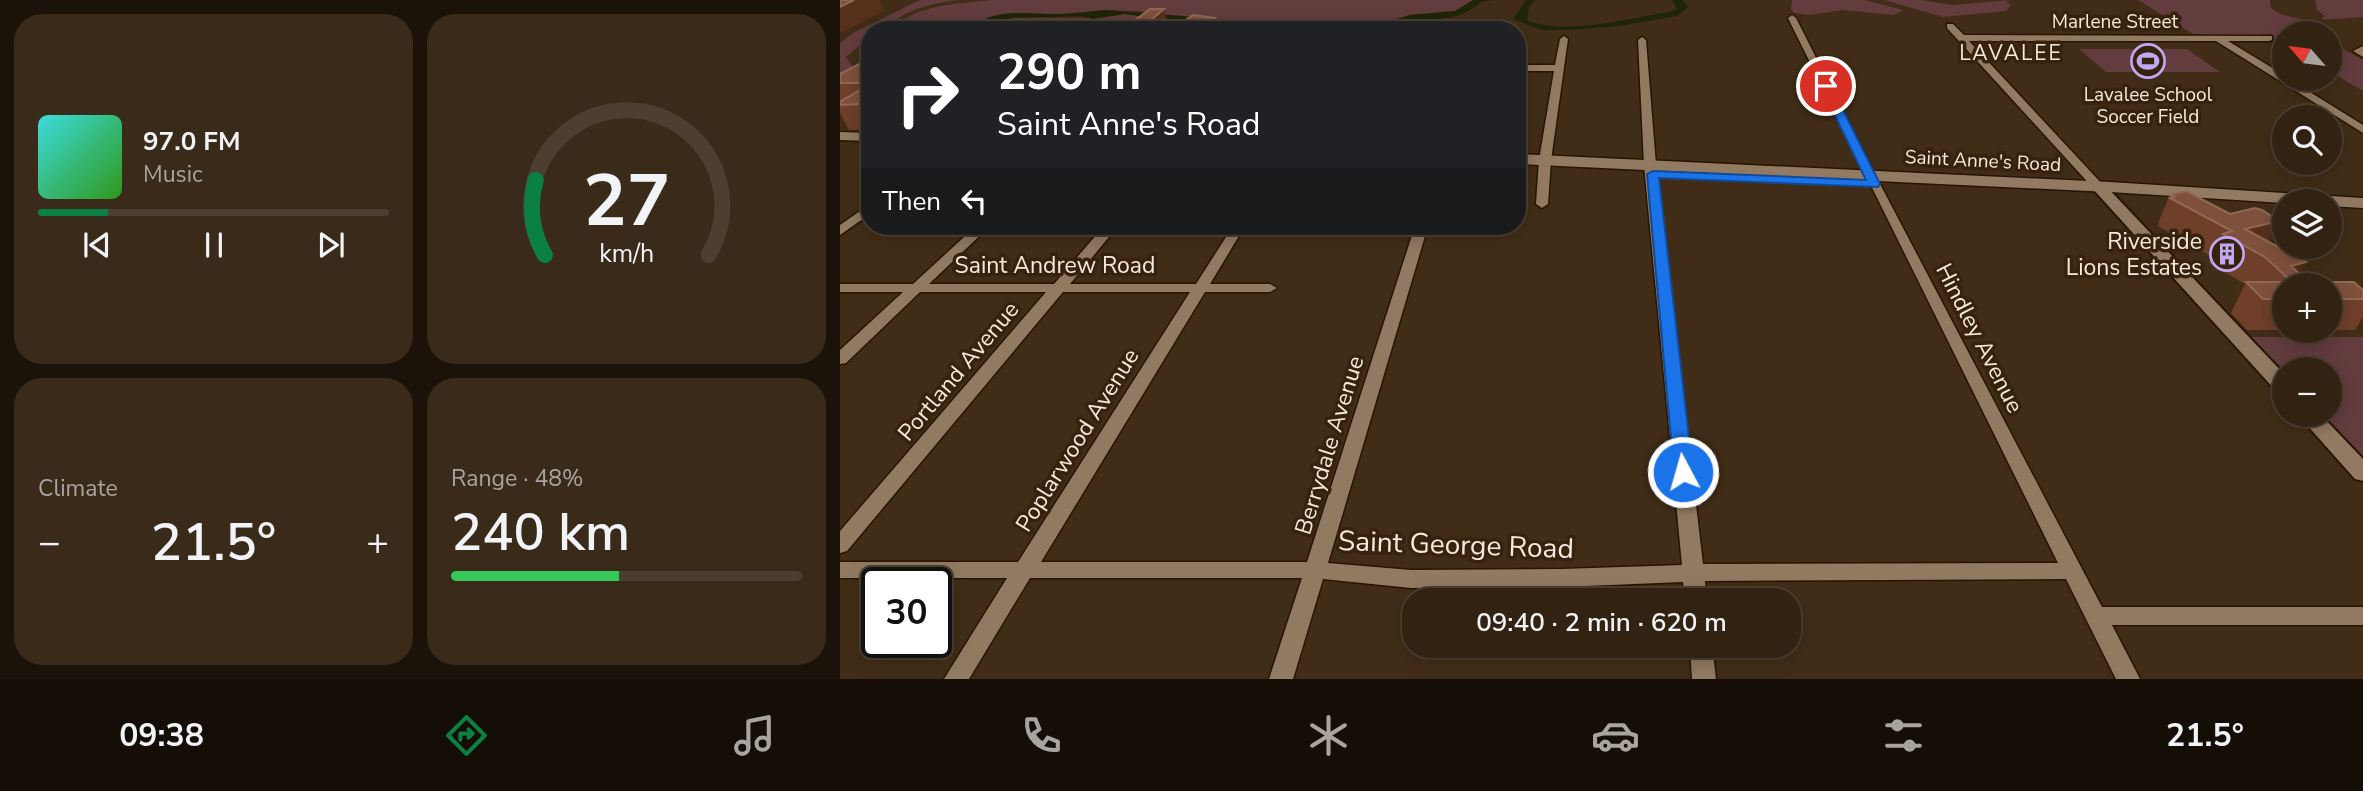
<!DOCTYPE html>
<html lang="en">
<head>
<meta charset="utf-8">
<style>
	body { margin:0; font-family:"Nunito Sans",sans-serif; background:#392a1a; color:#f1f3f6; height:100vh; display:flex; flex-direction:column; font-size:26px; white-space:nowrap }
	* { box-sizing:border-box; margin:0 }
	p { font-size:23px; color:#a8a49f }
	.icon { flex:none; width:38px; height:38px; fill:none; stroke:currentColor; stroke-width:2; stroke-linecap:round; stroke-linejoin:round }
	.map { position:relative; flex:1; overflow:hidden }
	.details { display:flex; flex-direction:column; gap:14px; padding:14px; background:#1b1309; width:840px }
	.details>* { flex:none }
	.hud { position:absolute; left:21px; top:21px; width:665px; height:214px; border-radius:28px; box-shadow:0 4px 18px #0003,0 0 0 2px #4c3f31; background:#202124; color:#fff; overflow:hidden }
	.needle { width:46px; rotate:298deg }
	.controls { position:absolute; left:1432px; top:21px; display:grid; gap:14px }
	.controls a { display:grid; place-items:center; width:70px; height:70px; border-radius:50%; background:#312211; box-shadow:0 4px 18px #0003,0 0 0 2px #4c3f31; font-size:35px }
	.speed { position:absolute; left:21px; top:567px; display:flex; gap:14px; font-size:35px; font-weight:700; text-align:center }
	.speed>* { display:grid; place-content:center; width:91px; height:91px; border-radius:50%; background:#312211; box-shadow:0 4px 18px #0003,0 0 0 2px #4c3f31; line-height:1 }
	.speed .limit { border:4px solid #111; border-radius:10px; background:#fff; color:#111 }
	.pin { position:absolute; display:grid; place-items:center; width:60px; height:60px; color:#fff; margin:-30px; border:4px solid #fff; border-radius:50%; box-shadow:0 2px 7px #0007 }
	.me { position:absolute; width:77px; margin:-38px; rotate:354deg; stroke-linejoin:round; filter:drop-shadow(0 0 5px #0008) }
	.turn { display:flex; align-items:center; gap:24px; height:147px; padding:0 21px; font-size:32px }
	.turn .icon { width:91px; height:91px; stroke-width:2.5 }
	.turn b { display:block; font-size:49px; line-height:60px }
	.then { display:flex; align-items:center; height:66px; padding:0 21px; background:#0003; gap:14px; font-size:26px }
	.big { font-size:52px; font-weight:600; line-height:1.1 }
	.details .card { flex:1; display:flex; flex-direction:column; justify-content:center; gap:10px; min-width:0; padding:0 24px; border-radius:28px; background:#392a1a }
	.details .dial { align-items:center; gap:0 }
	.dial svg { height:182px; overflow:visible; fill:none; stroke:#4c3f31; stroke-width:7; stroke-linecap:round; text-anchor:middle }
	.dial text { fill:#f1f3f6; stroke:none }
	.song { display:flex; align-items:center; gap:21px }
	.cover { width:84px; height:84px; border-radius:10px; background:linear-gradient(135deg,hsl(180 70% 55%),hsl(110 70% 35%)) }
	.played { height:7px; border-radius:4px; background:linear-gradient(90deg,#0b8043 20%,#4c3f31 20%) }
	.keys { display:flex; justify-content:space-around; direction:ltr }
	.heat { display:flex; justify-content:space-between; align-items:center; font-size:38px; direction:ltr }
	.charge { height:10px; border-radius:5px; background:linear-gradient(90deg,#34c759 48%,#4c3f31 0) }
	.details .tiles { flex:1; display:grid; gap:14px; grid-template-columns:repeat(2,1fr) }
	.trip { position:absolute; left:562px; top:588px; width:399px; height:70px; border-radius:28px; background:#312211; box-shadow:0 4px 18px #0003,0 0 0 2px #4c3f31; font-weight:600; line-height:70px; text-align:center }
	.dock { display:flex; height:112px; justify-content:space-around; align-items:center; background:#140e07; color:#a8a49f }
	.dock .icon { width:49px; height:49px }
	.dock .selected { color:#0b8043 }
	.dock b { font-size:32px; color:#f1f3f6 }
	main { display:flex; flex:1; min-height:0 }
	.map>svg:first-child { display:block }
	.green { fill:#633c3e }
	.water { fill:#1f2507 }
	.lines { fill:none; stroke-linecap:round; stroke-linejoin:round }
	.minor-casing { stroke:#271501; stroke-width:3 }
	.tertiary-casing { stroke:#271501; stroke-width:4 }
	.secondary-casing { stroke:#271501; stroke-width:3 }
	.minor { fill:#927a62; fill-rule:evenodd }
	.tertiary { fill:#927a62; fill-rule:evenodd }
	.secondary { fill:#927a62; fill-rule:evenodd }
	.wall { fill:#6f3f2a }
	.shaded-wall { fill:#57301b }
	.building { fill:#7e513d; stroke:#906956; stroke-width:2 }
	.route { fill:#1a73e8; stroke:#114b97; stroke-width:2 }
	.labels { text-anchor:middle; stroke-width:7; stroke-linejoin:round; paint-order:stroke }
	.far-street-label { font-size:19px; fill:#f6e9dc; stroke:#37230d }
	.far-poi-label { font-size:19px; fill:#f6e9dc; stroke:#37230d }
	.far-neighbourhood-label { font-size:21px; letter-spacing:2px; fill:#f6e9dc; stroke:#37230d }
	.poi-label { font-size:23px; fill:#f6e9dc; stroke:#37230d; text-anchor:end }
	.street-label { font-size:23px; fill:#f6e9dc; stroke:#37230d }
	.near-street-label { font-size:28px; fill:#f6e9dc; stroke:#37230d }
</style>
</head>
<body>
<main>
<section class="details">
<div class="tiles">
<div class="card">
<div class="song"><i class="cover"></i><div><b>97.0 FM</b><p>Music</p></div></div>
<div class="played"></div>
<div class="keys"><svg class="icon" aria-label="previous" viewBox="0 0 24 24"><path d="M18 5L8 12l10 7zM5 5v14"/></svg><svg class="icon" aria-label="pause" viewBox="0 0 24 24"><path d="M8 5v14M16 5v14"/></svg><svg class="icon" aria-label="next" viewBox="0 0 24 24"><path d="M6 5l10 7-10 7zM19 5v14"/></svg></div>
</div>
<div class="card dial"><svg viewBox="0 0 100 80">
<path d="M14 69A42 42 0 1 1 86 69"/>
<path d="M14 69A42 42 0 0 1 10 36" stroke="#0b8043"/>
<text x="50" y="56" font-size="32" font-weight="700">27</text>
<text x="50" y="72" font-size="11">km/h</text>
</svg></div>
<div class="card"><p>Climate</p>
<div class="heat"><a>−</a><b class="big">21.5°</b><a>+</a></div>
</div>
<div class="card"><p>Range · 48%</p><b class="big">240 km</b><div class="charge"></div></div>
</div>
</section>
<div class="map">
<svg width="1523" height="679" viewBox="0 0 1523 679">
	<rect width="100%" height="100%" fill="#412d17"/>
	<!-- green -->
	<g class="green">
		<path d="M80,0h39c-17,2 -34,5 -49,12 -13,5 -26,18 -40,18l-4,10 -20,17 9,14 -15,10v-38l13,-10z"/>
		<path d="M151,0h482l-17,11 -46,4 -50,15h-90l-30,-7 -56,-4 -31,-7 -47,-2 -46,4h-54l-25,7 -7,6 2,3h-86c26,-26 67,-26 101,-30z"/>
		<path d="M952,0h73l38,10 -9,5 -52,-5 -32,5 -16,-2 -3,-4z"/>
		<path d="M1044,0h37l32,5 58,-5 -5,2 5,3 -5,6 -63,6z"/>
		<path d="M1298,0h132l1,8 9,6 33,8h-17l20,11h-32v11l-14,-8 -47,1 -30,-3z"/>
		<path d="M1475,0h48v17l-42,3 4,-4 -8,-6z"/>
		<path d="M284,14l56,7 48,3 20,6 -83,-5 -46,4 -61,-4 -27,5h-38l4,-8 15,-4h89z"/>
		<path d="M1489,41l34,19v31l-34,-20z"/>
		<path d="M1239,49h108l33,23h-114z"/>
		<path d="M1409,337h114v121l-41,-43h7v-46h-45v5z"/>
	</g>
	<!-- water -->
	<g class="water">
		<path d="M633,0h20l-12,2 -12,9 -13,5 -79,14h-17l50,-15 45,-4z"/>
		<path d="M686,0h10l-7,7 -2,13c36,16 103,-2 142,-8l8,-3 -5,-9h11l5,7 -11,9 -58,10 -48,4h-30l-28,-11z"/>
		<path d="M266,10l102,8 62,12h-22l-20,-6 -48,-3 -56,-7 -31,5 -12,-3 -69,2 -14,4 -5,8h-17l-2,-3c19,-21 62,-12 87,-13 15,0 30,-3 45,-4z"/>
	</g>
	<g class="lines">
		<!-- minor casing -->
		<g class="minor-casing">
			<g id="minor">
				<path d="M952,15l4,3 84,166 222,423h261v18h-251l28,54h-24l-50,-100 -361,2 2,19h-22l-2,-18 -121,5 -151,1 -88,-9 -30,100h-24l33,-101h-272l-61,101h-25l63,-101h-167v-16h178l172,-270h-127l-216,259 -7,2v-22l206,-239h-126l-74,71 -6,1v-14l63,-58h-63v-8h73l63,-58h14l-61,58h125l50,-58h14l-48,58h126l37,-58h12l-35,58h60l7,4 -7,4h-65l-164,270h266l108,-336h13l-100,337 83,7 151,-1 120,-4 -38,-400 -6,-125 4,-3 4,3 10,125 47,399 355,-1 -270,-545z"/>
				<path d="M1107,24h6l11,11 308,1v4l-3,1h-41l56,34v4h5l74,46v8l-147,-92h-247l135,145 -2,3h-8l-147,-161z"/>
				<path d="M643,25l3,5h-8l2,-4z"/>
				<path d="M724,36l4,3 -17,121 -3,44 -6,4 -6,-4 3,-44 15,-89h-37v-6h38l5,-26z"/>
				<path d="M1523,46v11l-10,-6z"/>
				<path d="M30,204v10l-30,21v-10z"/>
				<path d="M850,646h22l4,33h-24z"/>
			</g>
		</g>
		<!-- tertiary casing -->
		<g class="tertiary-casing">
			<g id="tertiary">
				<path d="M1258,182l5,1 181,191v20l-7,-2 -184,-203 -2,-3z"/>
				<path d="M1458,415h23l42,44v22l-8,-2z"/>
			</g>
		</g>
		<!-- secondary casing -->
		<g class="secondary-casing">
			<g id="secondary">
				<path d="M0,132l30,1v8l-30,-1z"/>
				<path d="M677,154l593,28 253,16v10l-34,-2v-5l-45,2 -174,-11 -593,-28z"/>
			</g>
		</g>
		<!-- minor -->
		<use href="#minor" class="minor"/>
		<!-- tertiary -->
		<use href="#tertiary" class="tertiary"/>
		<!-- secondary -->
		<use href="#secondary" class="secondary"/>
	</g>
	<!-- wall -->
	<g class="wall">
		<path d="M30,63v66l-21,1 -9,-17v-39z"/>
		<path d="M1330,195l60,19 49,7 -11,20 40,41 55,8v27l-8,13h-26v-45h-45v45h-37l-16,-17 14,-29 -36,-21 3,-6 -54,-31 1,-3h-1z"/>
	</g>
	<!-- shaded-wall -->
	<g class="shaded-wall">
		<path d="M14,0h25l5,11 -44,22v-26z"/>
		<path d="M324,9l6,21h-31z"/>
		<path d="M375,18l3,12h-15z"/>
		<path d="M30,99v23l-9,-18z"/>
		<path d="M1439,221l-15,28 -19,-20z"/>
		<path d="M1466,262l-12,23 -3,-19z"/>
	</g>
	<!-- building -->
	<g class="building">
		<path d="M0,0h14l-14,7z"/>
		<path d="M310,9h14l-25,21h-17z"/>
		<path d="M353,15l22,3 -12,12h-33z"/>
		<path d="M21,63h9v20h-30v-9z"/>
		<path d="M30,84v15l-9,5 -21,1v-3z"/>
		<path d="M1346,191l44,23 25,-6 7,2 17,11 -34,8 61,33 -15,4 17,16h46l9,8v9h-34v-14h-45v14h-21l-17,-17h46l-27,-25 -42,-23 9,-3 -62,-33 4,-1 -4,-2z"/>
	</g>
	<!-- route -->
	<path class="route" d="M986,83l5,3 49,98 -2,3 -219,-9 34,294 -3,5h-14l-2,-5 -27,-298 6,-3 213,9 -45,-94z"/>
	<!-- icons -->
	<defs>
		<g id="stadium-ring" transform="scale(1.75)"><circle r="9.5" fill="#37230d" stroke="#c2a8f3" stroke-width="1.5"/><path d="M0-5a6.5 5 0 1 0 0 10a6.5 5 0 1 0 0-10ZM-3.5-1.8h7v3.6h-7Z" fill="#c2a8f3"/></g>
		<g id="building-ring" transform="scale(1.75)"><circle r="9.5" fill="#37230d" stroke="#c2a8f3" stroke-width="1.5"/><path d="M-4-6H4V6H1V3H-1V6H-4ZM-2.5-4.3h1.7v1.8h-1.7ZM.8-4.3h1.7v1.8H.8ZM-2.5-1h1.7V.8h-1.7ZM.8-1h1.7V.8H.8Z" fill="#c2a8f3"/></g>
	</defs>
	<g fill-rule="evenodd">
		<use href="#stadium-ring" x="1308" y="61"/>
		<use href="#building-ring" x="1387" y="254"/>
	</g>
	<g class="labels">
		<!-- far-street labels -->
		<g class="far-street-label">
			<text x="1275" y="28">Marlene Street</text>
			<text transform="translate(1143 160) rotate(3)" y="7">Saint Anne's Road</text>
		</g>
		<!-- far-poi labels -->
		<g class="far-poi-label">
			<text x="1308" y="101">Lavalee School<tspan x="1308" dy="22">Soccer Field</tspan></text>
		</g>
		<!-- far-neighbourhood labels -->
		<g class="far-neighbourhood-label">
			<text x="1171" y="60">LAVALEE</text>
		</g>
		<!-- poi labels -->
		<g class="poi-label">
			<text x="1362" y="249">Riverside<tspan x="1362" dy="26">Lions Estates</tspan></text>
		</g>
		<!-- street labels -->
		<g class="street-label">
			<text x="215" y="273">Saint Andrew Road</text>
			<text transform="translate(1140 338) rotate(63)" y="8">Hindley Avenue</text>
			<text transform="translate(118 371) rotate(-50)" y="8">Portland Avenue</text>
			<text transform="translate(237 440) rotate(-58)" y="8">Poplarwood Avenue</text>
			<text transform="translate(489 445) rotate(-73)" y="8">Berrydale Avenue</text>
		</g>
		<!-- near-street labels -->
		<g class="near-street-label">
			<text transform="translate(616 544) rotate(2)" y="10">Saint George Road</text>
		</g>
	</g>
</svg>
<div class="controls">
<a><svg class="needle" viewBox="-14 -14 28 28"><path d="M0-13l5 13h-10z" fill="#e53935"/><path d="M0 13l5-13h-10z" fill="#a8a49f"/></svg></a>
<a><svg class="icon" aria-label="search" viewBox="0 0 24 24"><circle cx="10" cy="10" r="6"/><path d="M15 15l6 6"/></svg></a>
<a><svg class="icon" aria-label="layers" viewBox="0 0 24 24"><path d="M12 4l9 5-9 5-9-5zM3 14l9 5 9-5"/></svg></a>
<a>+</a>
<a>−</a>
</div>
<div class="speed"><div class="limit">30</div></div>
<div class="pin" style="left:986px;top:86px;background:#d93025"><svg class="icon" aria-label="arrive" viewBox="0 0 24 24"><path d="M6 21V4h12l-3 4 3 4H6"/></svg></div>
<svg class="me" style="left:843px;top:472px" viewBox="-20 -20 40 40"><circle r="17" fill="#1a73e8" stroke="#fff" stroke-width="3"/><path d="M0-11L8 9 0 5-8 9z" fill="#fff"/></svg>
<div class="trip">09:40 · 2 min · 620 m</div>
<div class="hud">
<div class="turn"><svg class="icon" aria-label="right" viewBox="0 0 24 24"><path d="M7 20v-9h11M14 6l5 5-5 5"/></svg><div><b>290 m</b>Saint Anne's Road</div></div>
<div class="then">Then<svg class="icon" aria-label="left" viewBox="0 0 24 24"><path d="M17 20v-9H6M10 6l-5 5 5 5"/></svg></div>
</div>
</div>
</main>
<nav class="dock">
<b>09:38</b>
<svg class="icon selected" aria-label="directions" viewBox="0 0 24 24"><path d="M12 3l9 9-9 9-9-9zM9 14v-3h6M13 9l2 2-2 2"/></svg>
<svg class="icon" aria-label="music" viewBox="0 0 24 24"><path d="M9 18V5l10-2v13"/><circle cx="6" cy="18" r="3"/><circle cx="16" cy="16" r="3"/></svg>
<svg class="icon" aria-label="phone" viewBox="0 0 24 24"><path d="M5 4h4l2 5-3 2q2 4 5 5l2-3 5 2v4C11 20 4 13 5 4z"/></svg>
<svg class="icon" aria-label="climate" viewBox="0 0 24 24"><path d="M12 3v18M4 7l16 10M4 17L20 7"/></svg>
<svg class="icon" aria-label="car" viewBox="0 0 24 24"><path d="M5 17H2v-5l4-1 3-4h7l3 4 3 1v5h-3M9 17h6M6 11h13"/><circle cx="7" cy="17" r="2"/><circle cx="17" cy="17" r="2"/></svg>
<svg class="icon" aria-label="filters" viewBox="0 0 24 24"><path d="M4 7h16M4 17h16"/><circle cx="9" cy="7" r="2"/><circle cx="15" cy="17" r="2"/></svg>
<b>21.5°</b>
</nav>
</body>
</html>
